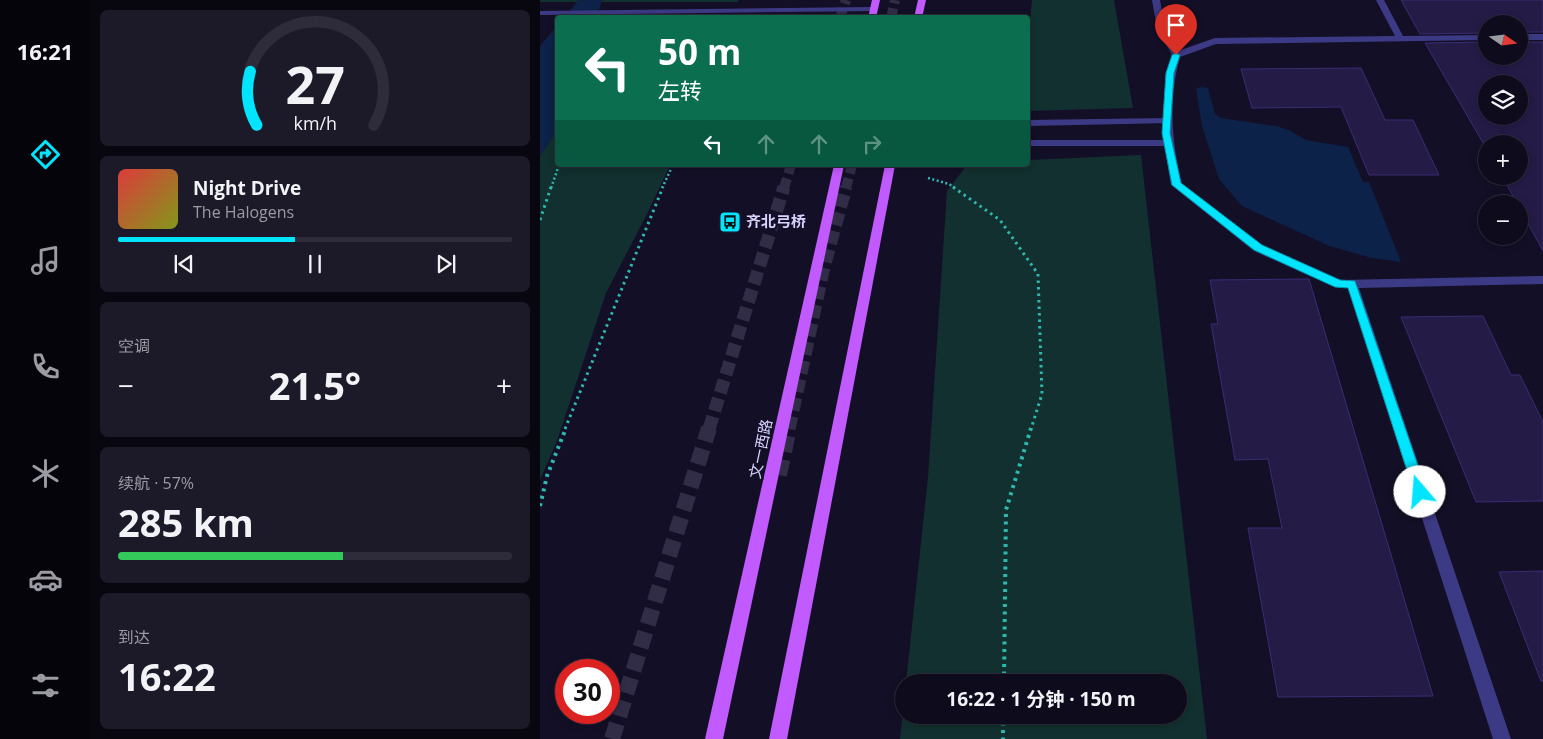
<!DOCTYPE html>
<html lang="zh">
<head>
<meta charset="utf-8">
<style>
	body { margin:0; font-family:"Open Sans","Noto Sans SC",sans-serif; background:#1c1929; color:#f1f3f6; height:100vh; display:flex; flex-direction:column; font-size:19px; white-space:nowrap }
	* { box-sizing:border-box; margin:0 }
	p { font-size:16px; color:#9b9ba3 }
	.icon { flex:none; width:28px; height:28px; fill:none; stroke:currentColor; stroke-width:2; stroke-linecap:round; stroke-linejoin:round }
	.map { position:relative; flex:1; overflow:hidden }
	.drawer { display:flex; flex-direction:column; gap:10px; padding:10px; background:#08060f; width:450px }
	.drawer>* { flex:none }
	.guide { position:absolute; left:15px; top:15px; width:475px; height:152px; border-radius:5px; box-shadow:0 2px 8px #0003,0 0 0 1px #2e2b3b; background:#0b6e4f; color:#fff; overflow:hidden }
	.needle { width:32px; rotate:104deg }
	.tools { position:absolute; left:938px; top:15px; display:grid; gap:10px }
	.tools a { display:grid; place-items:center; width:50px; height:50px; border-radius:50%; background:#0e0b1c; box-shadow:0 2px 8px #0003,0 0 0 1px #2e2b3b; font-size:25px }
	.speed { position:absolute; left:15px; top:659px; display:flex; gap:10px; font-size:25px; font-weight:700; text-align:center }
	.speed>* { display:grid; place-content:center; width:65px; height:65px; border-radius:50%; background:#0e0b1c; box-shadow:0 2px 8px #0003,0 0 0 1px #2e2b3b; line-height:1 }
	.speed .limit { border:8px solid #d22; background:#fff; color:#111 }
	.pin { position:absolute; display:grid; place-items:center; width:42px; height:42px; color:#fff; margin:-51px -21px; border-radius:50% 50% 50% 0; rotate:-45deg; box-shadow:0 0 5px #0007 }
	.pin .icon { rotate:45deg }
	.me { position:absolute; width:55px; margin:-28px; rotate:342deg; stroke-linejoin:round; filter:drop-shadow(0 0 4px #0008) }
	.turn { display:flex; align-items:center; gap:18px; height:105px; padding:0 20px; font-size:22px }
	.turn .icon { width:65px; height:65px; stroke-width:2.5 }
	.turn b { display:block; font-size:35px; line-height:42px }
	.lanes { display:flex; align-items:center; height:48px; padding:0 20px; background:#0003; justify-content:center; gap:25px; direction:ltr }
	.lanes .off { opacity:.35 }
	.big { font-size:38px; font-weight:700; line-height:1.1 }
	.drawer .widget { flex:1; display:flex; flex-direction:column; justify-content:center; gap:8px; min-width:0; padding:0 18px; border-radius:8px; background:#1c1929 }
	.drawer .dial { align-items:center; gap:0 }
	.dial svg { height:130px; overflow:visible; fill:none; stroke:#2e2b3b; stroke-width:7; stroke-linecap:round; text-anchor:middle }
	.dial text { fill:#f1f3f6; stroke:none }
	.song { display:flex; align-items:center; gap:15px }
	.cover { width:60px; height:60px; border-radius:8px; background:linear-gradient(135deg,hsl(0 70% 55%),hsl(70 70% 35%)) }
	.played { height:5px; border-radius:2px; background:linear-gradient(90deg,#00e5ff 45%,#2e2b3b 45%) }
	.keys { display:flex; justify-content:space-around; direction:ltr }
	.heat { display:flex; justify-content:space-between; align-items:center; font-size:28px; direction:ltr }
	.charge { height:8px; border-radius:4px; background:linear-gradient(90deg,#34c759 57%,#2e2b3b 0) }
	.trip { position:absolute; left:355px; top:674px; width:292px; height:50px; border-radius:25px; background:#0e0b1c; box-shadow:0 2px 8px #0003,0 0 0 1px #2e2b3b; font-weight:700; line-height:50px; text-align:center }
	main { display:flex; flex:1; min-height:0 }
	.tabs { display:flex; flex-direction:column; width:90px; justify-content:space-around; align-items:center; background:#06040b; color:#9b9ba3 }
	.tabs .icon { width:35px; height:35px }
	.tabs .current { color:#00e5ff }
	.tabs b { font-size:22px; color:#f1f3f6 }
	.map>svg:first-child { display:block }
	.green { fill:#12302f }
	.water { fill:#0c2248 }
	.building { fill:#241b47; stroke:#3b2d73; fill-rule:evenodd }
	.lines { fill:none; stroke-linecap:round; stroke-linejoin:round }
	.trunk-tunnel-far2 { stroke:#312d47; stroke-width:10; stroke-dasharray:10 5; stroke-linecap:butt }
	.trunk-tunnel-far1 { stroke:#312d47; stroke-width:13; stroke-dasharray:13 6; stroke-linecap:butt }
	.trunk-tunnel { stroke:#312d47; stroke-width:16; stroke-dasharray:16 8; stroke-linecap:butt }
	.path-far2 { stroke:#2fb8b0; stroke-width:2.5; stroke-dasharray:2 2.5; stroke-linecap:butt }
	.path-far1 { stroke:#2fb8b0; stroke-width:3; stroke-dasharray:2.5 4; stroke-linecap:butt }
	.path { stroke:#2fb8b0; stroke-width:4; stroke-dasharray:3 4.5; stroke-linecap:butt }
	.service { fill:#3d3a85; fill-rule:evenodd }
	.minor { fill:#3d3a85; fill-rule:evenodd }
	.tertiary { fill:#3d3a85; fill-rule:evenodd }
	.primary { fill:#c25bff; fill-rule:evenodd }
	.route { fill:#00e5ff; stroke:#0095a6 }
	.labels { text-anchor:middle; stroke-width:5; stroke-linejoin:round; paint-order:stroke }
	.poi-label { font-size:15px; font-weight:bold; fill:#d9d4ff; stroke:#130f26; text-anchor:start }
	.street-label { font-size:15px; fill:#d9d4ff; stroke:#130f26 }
</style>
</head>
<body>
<main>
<nav class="tabs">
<b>16:21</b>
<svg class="icon current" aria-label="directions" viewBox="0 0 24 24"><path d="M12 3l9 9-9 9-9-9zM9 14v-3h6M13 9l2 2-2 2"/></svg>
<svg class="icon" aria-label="music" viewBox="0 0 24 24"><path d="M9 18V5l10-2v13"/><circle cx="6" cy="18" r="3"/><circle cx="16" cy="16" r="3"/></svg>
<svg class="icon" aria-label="phone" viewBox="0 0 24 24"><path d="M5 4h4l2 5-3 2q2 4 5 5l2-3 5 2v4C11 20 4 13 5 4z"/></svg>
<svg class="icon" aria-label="climate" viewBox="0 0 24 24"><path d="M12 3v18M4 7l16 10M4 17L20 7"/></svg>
<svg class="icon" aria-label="car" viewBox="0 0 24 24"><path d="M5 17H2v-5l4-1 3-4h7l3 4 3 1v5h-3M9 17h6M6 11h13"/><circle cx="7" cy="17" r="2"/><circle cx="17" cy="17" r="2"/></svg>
<svg class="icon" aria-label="filters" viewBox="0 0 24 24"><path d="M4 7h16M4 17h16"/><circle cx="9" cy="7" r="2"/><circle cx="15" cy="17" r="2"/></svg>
</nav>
<section class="drawer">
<div class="widget dial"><svg viewBox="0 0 100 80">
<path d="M14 69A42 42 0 1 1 86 69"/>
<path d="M14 69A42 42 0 0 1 10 36" stroke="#00e5ff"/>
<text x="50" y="56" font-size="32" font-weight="700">27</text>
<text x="50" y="72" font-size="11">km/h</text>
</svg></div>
<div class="widget">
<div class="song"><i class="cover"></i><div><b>Night Drive</b><p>The Halogens</p></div></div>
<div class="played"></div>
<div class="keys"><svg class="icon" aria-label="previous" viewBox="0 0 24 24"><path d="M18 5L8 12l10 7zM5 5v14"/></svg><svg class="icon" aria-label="pause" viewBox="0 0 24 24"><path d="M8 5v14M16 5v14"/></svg><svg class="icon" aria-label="next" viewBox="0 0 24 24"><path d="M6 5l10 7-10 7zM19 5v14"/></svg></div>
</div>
<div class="widget"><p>空调</p>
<div class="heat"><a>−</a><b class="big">21.5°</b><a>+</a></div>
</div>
<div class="widget"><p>续航 · 57%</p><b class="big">285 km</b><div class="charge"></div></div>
<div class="widget"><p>到达</p><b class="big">16:22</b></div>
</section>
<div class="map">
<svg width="1003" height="739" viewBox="0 0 1003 739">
	<rect width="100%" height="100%" fill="#130f26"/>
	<!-- green -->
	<g class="green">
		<path d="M0,0h199l-2,2h-197z"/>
		<path d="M492,0h82l19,108 -105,3v-70z"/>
		<path d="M17,130l1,35h112l-23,49 -41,79 -49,148 -17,39v-324z"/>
		<path d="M601,155l66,584h-307l4,-36v12h275v-33h-273l22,-205 19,-286 20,-26h61v-5z"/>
	</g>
	<!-- water -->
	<g class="water">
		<path d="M38,0h24l-5,17 -32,1z"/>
		<path d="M17,26v104l-17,26v-110z"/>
		<path d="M662,87l6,1 7,26 6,4 55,8 13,4 17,10 42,7 15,35h6l32,80 -29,-4 -43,-12 -87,-40 -23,-27 -17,-53 -6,-38z"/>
	</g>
	<!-- building -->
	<g class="building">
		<path d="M861,0h142v32h-24v-8h-33v9l-66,1z"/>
		<path d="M946,42v14h33v-14h24v209l-41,-75h17v-32h-33v4l-61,-105zM946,84h33v32h-33z"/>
		<path d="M821,68l24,52h28l26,55h-70l-28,-68 -89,1 -11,-39z"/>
		<path d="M769,279l124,417 -155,1 -30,-169h34l-14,-69 -33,1 -24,-136h7l-8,-44z"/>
		<path d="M943,316l28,59h9l23,47v79l-67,1 -75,-185z"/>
		<path d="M1003,571v110h-2l-42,-109z"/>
	</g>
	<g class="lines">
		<!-- trunk-tunnel-far2 -->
		<g class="trunk-tunnel-far2">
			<path d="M300,18l6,-18"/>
			<path d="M351,18l4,-18"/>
			<path d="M244,188l7,-23"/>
			<path d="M306,188l6,-23"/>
		</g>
		<!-- trunk-tunnel-far1 -->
		<g class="trunk-tunnel-far1">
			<path d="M169,429l75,-242"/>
			<path d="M249,429l34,-158 23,-84"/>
		</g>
		<!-- trunk-tunnel -->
		<g class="trunk-tunnel">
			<path d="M239,475l10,-47"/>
			<path d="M72,739l97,-311"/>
		</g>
		<!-- path-far2 -->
		<g class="path-far2">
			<path d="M388,178l21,6 6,4"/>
			<path d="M11,188l8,-23"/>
			<path d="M122,188l11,-23"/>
		</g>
		<!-- path-far1 -->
		<g class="path-far1">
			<path d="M413,187l47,33 38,54 4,120 -11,35"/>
			<path d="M0,220l11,-33"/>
			<path d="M25,429l98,-242"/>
		</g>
		<!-- path -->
		<g class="path">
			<path d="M0,506l7,-30 19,-48"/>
			<path d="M464,682l2,-172 25,-82"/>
			<path d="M463,715v24"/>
		</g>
		<!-- service -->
		<g class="service">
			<path d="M627,118l3,1v4l-142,3v-6z"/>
			<path d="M488,140h139l5,3 -5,3h-139z"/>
		</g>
		<!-- minor -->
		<g class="minor">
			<path d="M612,0h8l5,28 13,23 37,-13 180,-2 -19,-36h8l19,36 83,-1v5l-270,4 -36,13c-12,43 -8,83 1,126l81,62 78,35 203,-4v8l-184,4 152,451h-18l-145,-451 -13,-1 -81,-36 -83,-66c-8,-45 -12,-86 1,-130l-15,-27z"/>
			<rect x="979" y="34" width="24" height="6"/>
		</g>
		<!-- tertiary -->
		<path class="tertiary" d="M333,7h3v4l-336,4v-4z"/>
		<!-- primary -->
		<g class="primary">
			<path d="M332,0h8l-4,18h-8z"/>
			<path d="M378,0h8l-4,18h-8z"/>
			<path d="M294,165h10l-121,574h-18z"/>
			<path d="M345,165h10l-108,574h-18z"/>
		</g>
	</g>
	<!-- route -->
	<path class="route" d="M636,53l4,2 -6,18 -4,60 11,50 81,62 78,35 15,1 72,211 -2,5h-9l-2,-5 -66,-204 -13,-1 -81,-37 -82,-65 -10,-52 4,-60 6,-18z"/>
	<!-- icons -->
	<defs>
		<g id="bus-square" transform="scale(1.125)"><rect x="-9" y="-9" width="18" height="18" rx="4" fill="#00e5ff" stroke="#130f26"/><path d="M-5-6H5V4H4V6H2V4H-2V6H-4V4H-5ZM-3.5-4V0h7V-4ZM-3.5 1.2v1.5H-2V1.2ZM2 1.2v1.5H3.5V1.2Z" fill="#111"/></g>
	</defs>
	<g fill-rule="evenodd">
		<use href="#bus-square" x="190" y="222"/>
	</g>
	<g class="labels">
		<!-- poi labels -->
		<g class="poi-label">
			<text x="206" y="227">齐北弓桥</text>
		</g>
		<!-- street labels -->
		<g class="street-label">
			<text transform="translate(221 449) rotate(-78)" y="5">文一西路</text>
		</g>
	</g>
</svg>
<div class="tools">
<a><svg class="needle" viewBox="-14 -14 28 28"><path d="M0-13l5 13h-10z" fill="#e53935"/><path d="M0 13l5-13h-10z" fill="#9b9ba3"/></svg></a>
<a><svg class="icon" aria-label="layers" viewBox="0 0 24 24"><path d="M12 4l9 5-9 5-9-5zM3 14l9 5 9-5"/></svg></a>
<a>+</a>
<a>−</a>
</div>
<div class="speed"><div class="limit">30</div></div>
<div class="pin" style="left:636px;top:55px;background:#d93025"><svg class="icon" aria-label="arrive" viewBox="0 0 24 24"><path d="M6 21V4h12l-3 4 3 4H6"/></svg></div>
<svg class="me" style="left:880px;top:492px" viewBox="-20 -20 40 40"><circle r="19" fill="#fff"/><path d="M0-13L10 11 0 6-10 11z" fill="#00e5ff"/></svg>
<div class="trip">16:22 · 1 分钟 · 150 m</div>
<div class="guide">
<div class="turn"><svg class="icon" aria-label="left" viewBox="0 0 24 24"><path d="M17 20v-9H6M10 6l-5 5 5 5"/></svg><div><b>50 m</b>左转</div></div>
<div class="lanes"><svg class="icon" aria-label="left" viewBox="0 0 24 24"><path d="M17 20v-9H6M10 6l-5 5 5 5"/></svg><svg class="icon off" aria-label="ahead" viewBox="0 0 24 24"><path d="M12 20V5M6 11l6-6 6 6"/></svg><svg class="icon off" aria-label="ahead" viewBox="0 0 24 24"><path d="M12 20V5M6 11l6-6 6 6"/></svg><svg class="icon off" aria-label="right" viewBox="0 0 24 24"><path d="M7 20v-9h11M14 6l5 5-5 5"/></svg></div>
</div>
</div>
</main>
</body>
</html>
